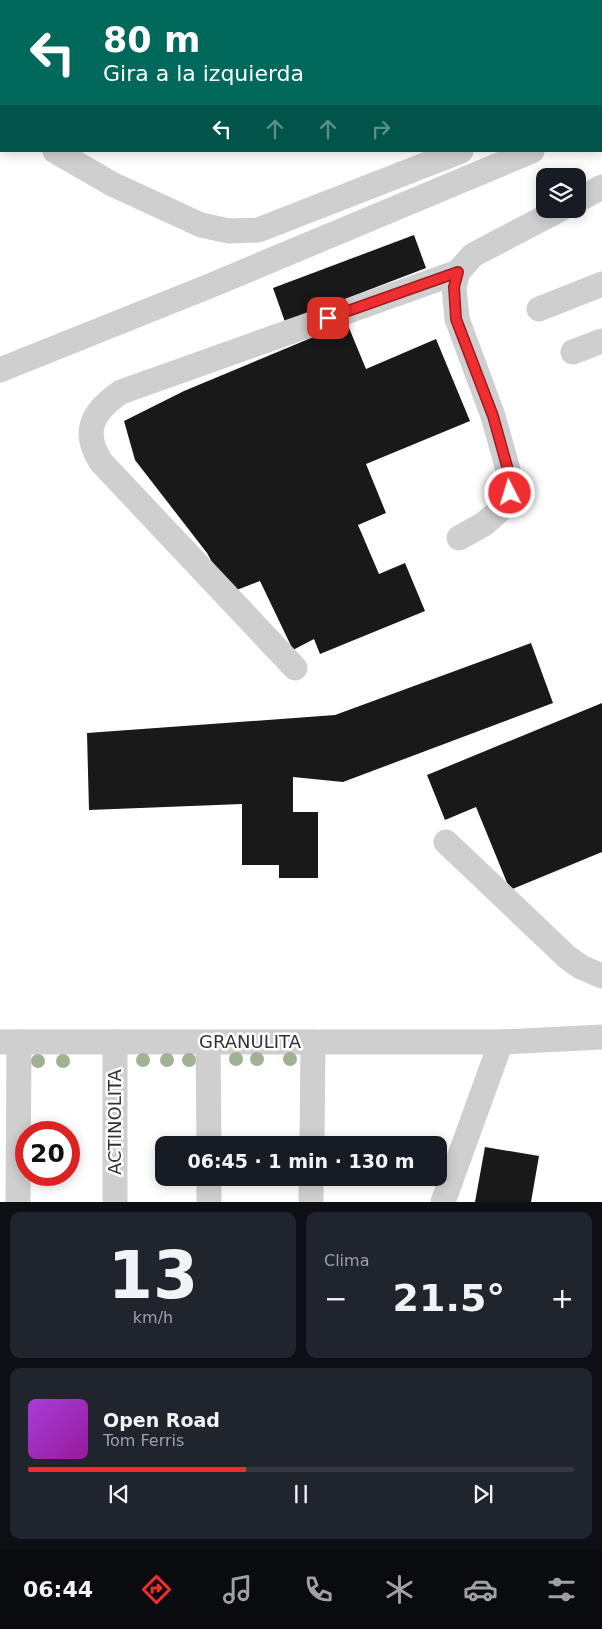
<!DOCTYPE html>
<html lang="es">
<head>
<meta charset="utf-8">
<style>
	body { margin:0; font-family:"DejaVu Sans",sans-serif; background:#20242c; color:#f1f3f6; height:100vh; display:flex; flex-direction:column; font-size:19px; white-space:nowrap }
	* { box-sizing:border-box; margin:0 }
	p { font-size:16px; color:#9ea1a6 }
	.icon { flex:none; width:28px; height:28px; fill:none; stroke:currentColor; stroke-width:2; stroke-linecap:round; stroke-linejoin:round }
	.map { position:relative; height:1202px; overflow:hidden }
	.sheet { display:flex; flex-direction:column; gap:10px; padding:10px; background:#0d0f14; flex:1 }
	.sheet>* { flex:none }
	.hud { position:absolute; left:0px; top:0px; width:602px; height:152px; box-shadow:0 2px 12px #0003; background:#00695c; color:#fff; overflow:hidden }
	.fabs { position:absolute; left:536px; top:168px; display:grid; gap:10px }
	.fabs a { display:grid; place-items:center; width:50px; height:50px; border-radius:10px; background:#171b24; box-shadow:0 2px 12px #0003; font-size:25px }
	.speed { position:absolute; left:15px; top:1121px; display:flex; gap:10px; font-size:25px; font-weight:700; text-align:center }
	.speed>* { display:grid; place-content:center; width:65px; height:65px; border-radius:50%; background:#171b24; box-shadow:0 2px 12px #0003; line-height:1 }
	.speed .limit { border:8px solid #d22; background:#fff; color:#111 }
	.pin { position:absolute; display:grid; place-items:center; width:42px; height:42px; color:#fff; margin:-21px; border-radius:10px; box-shadow:0 2px 8px #0006 }
	.me { position:absolute; width:55px; margin:-28px; rotate:355deg; stroke-linejoin:round; filter:drop-shadow(0 0 4px #0008) }
	.turn { display:flex; align-items:center; gap:18px; height:105px; padding:0 20px; font-size:22px }
	.turn .icon { width:65px; height:65px; stroke-width:2.5 }
	.turn b { display:block; font-size:35px; line-height:42px }
	.lanes { display:flex; align-items:center; height:48px; padding:0 20px; background:#0003; justify-content:center; gap:25px; direction:ltr }
	.lanes .off { opacity:.35 }
	.big { font-size:38px; font-weight:700; line-height:1.1 }
	.sheet .tile { flex:1; display:flex; flex-direction:column; justify-content:center; gap:8px; min-width:0; padding:0 18px; border-radius:10px; background:#20242c }
	.sheet .dial { align-items:center; gap:0 }
	.dial b { font-size:65px; line-height:1 }
	.song { display:flex; align-items:center; gap:15px }
	.cover { width:60px; height:60px; border-radius:8px; background:linear-gradient(135deg,hsl(280 70% 55%),hsl(300 70% 35%)) }
	.played { height:5px; border-radius:2px; background:linear-gradient(90deg,#f02d31 40%,#363941 40%) }
	.keys { display:flex; justify-content:space-around; direction:ltr }
	.heat { display:flex; justify-content:space-between; align-items:center; font-size:28px; direction:ltr }
	.sheet .tiles { flex:1; display:grid; gap:10px; grid-template-columns:1fr 1fr }
	.tile:last-child { grid-column:span 2 }
	.trip { position:absolute; left:155px; top:1136px; width:292px; height:50px; border-radius:10px; background:#171b24; box-shadow:0 2px 12px #0003; font-weight:700; line-height:50px; text-align:center }
	.tabs { display:flex; height:80px; justify-content:space-around; align-items:center; background:#090b0e; color:#9ea1a6 }
	.tabs .icon { width:35px; height:35px }
	.tabs .current { color:#f02d31 }
	.tabs b { font-size:22px; color:#f1f3f6 }
	.map>svg:first-child { display:block }
	.building { fill:#191919 }
	.lines { fill:none; stroke-linecap:round; stroke-linejoin:round }
	.minor { stroke:#cfcfcf; stroke-width:25 }
	.tree { fill:#a0b194 }
	.route-casing { stroke:#9c1d20; stroke-width:12 }
	.route { stroke:#f02d31; stroke-width:9 }
	.labels { text-anchor:middle; stroke-width:5; stroke-linejoin:round; paint-order:stroke }
	.street-label { font-size:18px; fill:#323232; stroke:#fff }
</style>
</head>
<body>
<div class="map">
<svg width="602" height="1202" viewBox="0 0 602 1202">
	<rect width="100%" height="100%" fill="#fff"/>
	<!-- building -->
	<g class="building">
		<path d="M414,235l12,33 -141,54 -12,-34z"/>
		<path d="M347,323l19,46 70,-30 34,82 -104,43 20,49 -28,12 21,49 26,-11 20,48 -105,43 -6,-15 -21,11 -33,-69 -31,12 -22,-40 -72,-93 -11,-39 60,-30z"/>
		<path d="M531,643l22,60 -210,79 -50,-5v35h25v66h-39v-13h-37v-61l-153,6 -2,-77 248,-18z"/>
		<path d="M602,703v149l-92,38 -34,-83 -31,13 -18,-45z"/>
		<path d="M485,1147l54,9 -8,46h-56z"/>
	</g>
	<g class="lines">
		<!-- minor -->
		<g class="minor">
			<path d="M202,1v-1"/>
			<path d="M601,96h1"/>
			<path d="M0,110l1,1"/>
			<path d="M601,122h1"/>
			<path d="M55,151l57,33 89,41 28,6 29,-1 203,-79"/>
			<path d="M578,200l24,-13"/>
			<path d="M539,309l63,-25"/>
			<path d="M573,352l29,-11"/>
			<path d="M0,370l212,-85 320,-134"/>
			<path d="M459,538l25,-14 16,-14 10,-17v-16l-17,-61 -36,-97 -3,-32 4,-15 15,-17 88,-46"/>
			<path d="M295,668l-194,-206c-20,-31 -8,-51 20,-70l337,-120"/>
			<path d="M446,842l121,115 14,10 21,9"/>
			<path d="M0,1042h501l101,-5"/>
			<path d="M208,1042l1,103"/>
			<path d="M312,1145l1,-103"/>
			<path d="M209,1178v24"/>
			<path d="M18,1202l1,-160"/>
			<path d="M115,1202v-160"/>
			<path d="M311,1202v-24"/>
			<path d="M443,1202l58,-160"/>
		</g>
	</g>
	<!-- trees -->
	<g class="tree">
		<circle cx="236" cy="1059" r="7"/>
		<circle cx="257" cy="1059" r="7"/>
		<circle cx="290" cy="1059" r="7"/>
		<circle cx="143" cy="1060" r="7"/>
		<circle cx="167" cy="1060" r="7"/>
		<circle cx="189" cy="1060" r="7"/>
		<circle cx="38" cy="1061" r="7"/>
		<circle cx="63" cy="1061" r="7"/>
	</g>
	<g class="lines">
		<!-- route casing -->
		<g class="route-casing">
			<path id="route" d="M328,318l130,-46 -4,15 2,32 37,97 17,61v16"/>
		</g>
		<!-- route -->
		<use href="#route" class="route"/>
	</g>
	<g class="labels">
		<!-- street labels -->
		<g class="street-label">
			<text x="250" y="1048">GRANULITA</text>
			<text transform="translate(115 1122) rotate(-90)" y="6">ACTINOLITA</text>
		</g>
	</g>
</svg>
<div class="fabs">
<a><svg class="icon" aria-label="layers" viewBox="0 0 24 24"><path d="M12 4l9 5-9 5-9-5zM3 14l9 5 9-5"/></svg></a>
</div>
<div class="speed"><div class="limit">20</div></div>
<div class="pin" style="left:328px;top:318px;background:#d93025"><svg class="icon" aria-label="arrive" viewBox="0 0 24 24"><path d="M6 21V4h12l-3 4 3 4H6"/></svg></div>
<svg class="me" style="left:510px;top:493px" viewBox="-20 -20 40 40"><circle r="17" fill="#f02d31" stroke="#fff" stroke-width="3"/><path d="M0-11L8 9 0 5-8 9z" fill="#fff"/></svg>
<div class="trip">06:45 · 1 min · 130 m</div>
<div class="hud">
<div class="turn"><svg class="icon" aria-label="left" viewBox="0 0 24 24"><path d="M17 20v-9H6M10 6l-5 5 5 5"/></svg><div><b>80 m</b>Gira a la izquierda</div></div>
<div class="lanes"><svg class="icon" aria-label="left" viewBox="0 0 24 24"><path d="M17 20v-9H6M10 6l-5 5 5 5"/></svg><svg class="icon off" aria-label="ahead" viewBox="0 0 24 24"><path d="M12 20V5M6 11l6-6 6 6"/></svg><svg class="icon off" aria-label="ahead" viewBox="0 0 24 24"><path d="M12 20V5M6 11l6-6 6 6"/></svg><svg class="icon off" aria-label="right" viewBox="0 0 24 24"><path d="M7 20v-9h11M14 6l5 5-5 5"/></svg></div>
</div>
</div>
<section class="sheet">
<div class="tiles">
<div class="tile dial"><b>13</b><p>km/h</p></div>
<div class="tile"><p>Clima</p>
<div class="heat"><a>−</a><b class="big">21.5°</b><a>+</a></div>
</div>
<div class="tile">
<div class="song"><i class="cover"></i><div><b>Open Road</b><p>Tom Ferris</p></div></div>
<div class="played"></div>
<div class="keys"><svg class="icon" aria-label="previous" viewBox="0 0 24 24"><path d="M18 5L8 12l10 7zM5 5v14"/></svg><svg class="icon" aria-label="pause" viewBox="0 0 24 24"><path d="M8 5v14M16 5v14"/></svg><svg class="icon" aria-label="next" viewBox="0 0 24 24"><path d="M6 5l10 7-10 7zM19 5v14"/></svg></div>
</div>
</div>
</section>
<nav class="tabs">
<b>06:44</b>
<svg class="icon current" aria-label="directions" viewBox="0 0 24 24"><path d="M12 3l9 9-9 9-9-9zM9 14v-3h6M13 9l2 2-2 2"/></svg>
<svg class="icon" aria-label="music" viewBox="0 0 24 24"><path d="M9 18V5l10-2v13"/><circle cx="6" cy="18" r="3"/><circle cx="16" cy="16" r="3"/></svg>
<svg class="icon" aria-label="phone" viewBox="0 0 24 24"><path d="M5 4h4l2 5-3 2q2 4 5 5l2-3 5 2v4C11 20 4 13 5 4z"/></svg>
<svg class="icon" aria-label="climate" viewBox="0 0 24 24"><path d="M12 3v18M4 7l16 10M4 17L20 7"/></svg>
<svg class="icon" aria-label="car" viewBox="0 0 24 24"><path d="M5 17H2v-5l4-1 3-4h7l3 4 3 1v5h-3M9 17h6M6 11h13"/><circle cx="7" cy="17" r="2"/><circle cx="17" cy="17" r="2"/></svg>
<svg class="icon" aria-label="filters" viewBox="0 0 24 24"><path d="M4 7h16M4 17h16"/><circle cx="9" cy="7" r="2"/><circle cx="15" cy="17" r="2"/></svg>
</nav>
</body>
</html>
